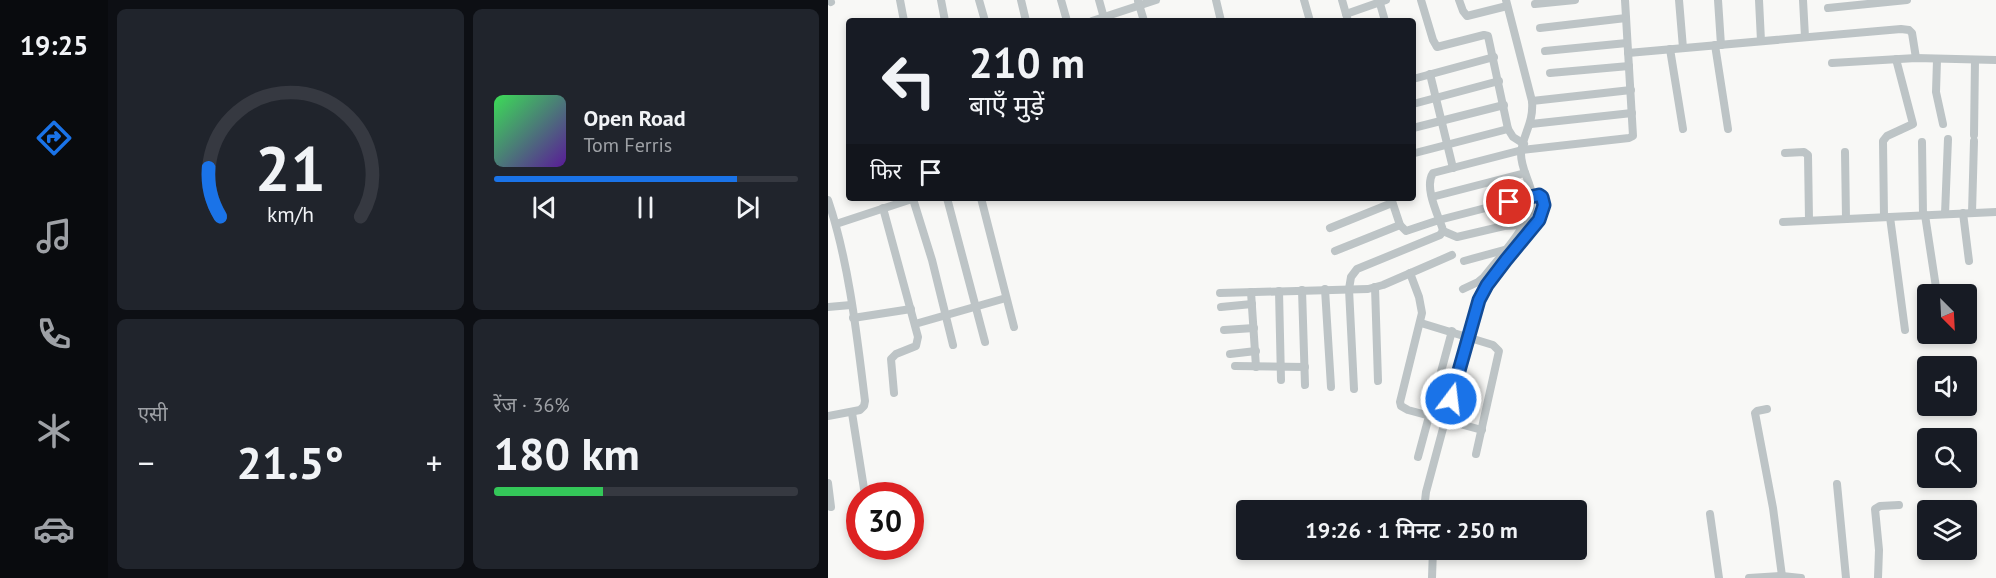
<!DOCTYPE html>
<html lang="hi">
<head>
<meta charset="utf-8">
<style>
	body { margin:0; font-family:"PT Sans","Noto Sans Devanagari",sans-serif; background:#20242c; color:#f1f3f6; height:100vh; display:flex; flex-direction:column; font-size:22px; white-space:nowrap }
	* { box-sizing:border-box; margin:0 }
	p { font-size:20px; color:#9ea1a6 }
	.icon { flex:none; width:33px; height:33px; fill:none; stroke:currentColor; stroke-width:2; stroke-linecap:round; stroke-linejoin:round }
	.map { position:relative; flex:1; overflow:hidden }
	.drawer { display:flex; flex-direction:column; gap:9px; padding:9px; background:#0d0f14; width:720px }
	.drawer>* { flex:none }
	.top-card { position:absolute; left:18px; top:18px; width:570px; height:183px; border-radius:6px; box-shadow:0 3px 9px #0003; background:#171b24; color:#f1f3f6; overflow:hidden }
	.needle { width:39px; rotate:156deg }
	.fabs { position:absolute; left:1089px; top:284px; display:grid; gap:12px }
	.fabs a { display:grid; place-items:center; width:60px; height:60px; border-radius:6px; background:#171b24; box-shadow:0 3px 9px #0003; font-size:30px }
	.speed { position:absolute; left:18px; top:482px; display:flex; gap:12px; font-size:30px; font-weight:700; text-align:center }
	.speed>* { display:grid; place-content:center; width:78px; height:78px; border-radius:50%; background:#171b24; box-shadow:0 3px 9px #0003; line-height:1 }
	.speed .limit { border:9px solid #d22; background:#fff; color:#111 }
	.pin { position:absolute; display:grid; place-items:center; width:51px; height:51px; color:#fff; margin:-26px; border:3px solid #fff; border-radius:50%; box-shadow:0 2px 6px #0007 }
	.me { position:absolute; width:66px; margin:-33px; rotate:15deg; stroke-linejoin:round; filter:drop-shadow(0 0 4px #0008) }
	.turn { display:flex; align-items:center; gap:21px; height:126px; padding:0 24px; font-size:27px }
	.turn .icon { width:78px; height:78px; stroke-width:2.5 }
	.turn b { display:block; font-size:42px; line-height:51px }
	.then { display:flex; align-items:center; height:57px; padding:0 24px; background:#0003; gap:12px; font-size:22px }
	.big { font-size:45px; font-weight:600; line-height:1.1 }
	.drawer .tile { flex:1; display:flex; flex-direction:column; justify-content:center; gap:9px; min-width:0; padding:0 21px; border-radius:9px; background:#20242c }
	.drawer .dial { align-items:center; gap:0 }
	.dial svg { height:156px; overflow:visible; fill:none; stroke:#363941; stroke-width:7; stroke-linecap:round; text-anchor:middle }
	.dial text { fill:#f1f3f6; stroke:none }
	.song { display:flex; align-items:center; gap:18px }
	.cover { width:72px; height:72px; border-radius:9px; background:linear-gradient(135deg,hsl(130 70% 55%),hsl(270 70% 35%)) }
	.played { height:6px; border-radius:3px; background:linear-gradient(90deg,#1a73e8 80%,#363941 80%) }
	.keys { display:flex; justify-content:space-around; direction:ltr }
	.heat { display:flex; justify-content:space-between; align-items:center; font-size:33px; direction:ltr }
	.charge { height:9px; border-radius:4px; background:linear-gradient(90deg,#34c759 36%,#363941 0) }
	.drawer .tiles { flex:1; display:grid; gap:9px; grid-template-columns:repeat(2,1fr) }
	.trip { position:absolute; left:408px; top:500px; width:351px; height:60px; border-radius:6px; background:#171b24; box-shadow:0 3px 9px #0003; font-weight:600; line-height:60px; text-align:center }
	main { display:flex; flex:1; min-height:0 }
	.menu { display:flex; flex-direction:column; width:108px; justify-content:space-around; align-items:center; background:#090b0e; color:#9ea1a6 }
	.menu .icon { width:42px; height:42px }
	.menu .current { color:#1a73e8 }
	.menu b { font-size:27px; color:#f1f3f6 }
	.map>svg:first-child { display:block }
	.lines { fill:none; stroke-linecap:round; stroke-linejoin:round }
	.street { stroke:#bdc4c6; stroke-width:8 }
	.route-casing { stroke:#114b97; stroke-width:15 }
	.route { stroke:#1a73e8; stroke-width:10 }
</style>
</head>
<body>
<main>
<nav class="menu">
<b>19:25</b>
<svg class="icon current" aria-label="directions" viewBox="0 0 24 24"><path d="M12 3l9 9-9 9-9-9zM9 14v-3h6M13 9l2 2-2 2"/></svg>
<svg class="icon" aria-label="music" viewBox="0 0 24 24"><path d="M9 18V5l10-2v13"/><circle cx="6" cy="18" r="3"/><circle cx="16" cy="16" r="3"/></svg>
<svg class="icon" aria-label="phone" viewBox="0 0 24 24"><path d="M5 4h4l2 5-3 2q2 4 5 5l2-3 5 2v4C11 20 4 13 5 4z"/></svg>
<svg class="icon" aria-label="climate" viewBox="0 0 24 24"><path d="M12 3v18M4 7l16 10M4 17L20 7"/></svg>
<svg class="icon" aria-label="car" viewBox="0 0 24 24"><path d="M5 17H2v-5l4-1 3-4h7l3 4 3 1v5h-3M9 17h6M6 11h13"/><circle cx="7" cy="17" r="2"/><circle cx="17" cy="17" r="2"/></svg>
</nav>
<section class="drawer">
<div class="tiles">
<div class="tile dial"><svg viewBox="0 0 100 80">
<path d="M14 69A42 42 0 1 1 86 69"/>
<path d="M14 69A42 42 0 0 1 8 44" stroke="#1a73e8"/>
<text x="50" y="56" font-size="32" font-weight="700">21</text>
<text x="50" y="72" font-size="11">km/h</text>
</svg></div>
<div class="tile">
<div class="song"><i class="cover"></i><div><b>Open Road</b><p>Tom Ferris</p></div></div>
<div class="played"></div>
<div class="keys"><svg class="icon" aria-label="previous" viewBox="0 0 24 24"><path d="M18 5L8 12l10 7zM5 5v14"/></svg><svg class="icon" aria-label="pause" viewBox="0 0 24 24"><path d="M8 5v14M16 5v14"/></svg><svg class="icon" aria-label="next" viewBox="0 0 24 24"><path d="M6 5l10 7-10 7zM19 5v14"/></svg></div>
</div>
<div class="tile"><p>एसी</p>
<div class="heat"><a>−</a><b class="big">21.5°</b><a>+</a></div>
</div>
<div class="tile"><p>रेंज · 36%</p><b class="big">180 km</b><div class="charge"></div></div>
</div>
</section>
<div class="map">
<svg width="1168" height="578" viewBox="0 0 1168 578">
	<rect width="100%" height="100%" fill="#f8f8f6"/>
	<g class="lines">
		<!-- street -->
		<g class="street">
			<path d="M2,0l1,2"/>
			<path d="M72,0l4,21"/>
			<path d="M113,0l4,21"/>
			<path d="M151,0l6,21"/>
			<path d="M193,0l5,21"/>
			<path d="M233,0l6,21"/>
			<path d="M271,0l5,18"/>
			<path d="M388,0l5,21"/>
			<path d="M476,0l6,21"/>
			<path d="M514,0l6,21"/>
			<path d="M551,0l6,21"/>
			<path d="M593,0l12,40 4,7 47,-12 4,1 20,93 5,8 11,7"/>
			<path d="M631,0l4,11 4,5 40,-10"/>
			<path d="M851,0l4,48"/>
			<path d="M890,0l3,45"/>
			<path d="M931,0l2,41"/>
			<path d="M975,0l2,37"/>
			<path d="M310,1l6,20"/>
			<path d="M707,4l40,-4"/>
			<path d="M1000,8l79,-8"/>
			<path d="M518,14l40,-14"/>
			<path d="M264,21l64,-21"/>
			<path d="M712,28l86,-10"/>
			<path d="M887,45l13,84"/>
			<path d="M842,49l13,80"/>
			<path d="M717,51l82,-8"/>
			<path d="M800,53l273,-24 8,1 3,3 4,25"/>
			<path d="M1109,60l-1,32 7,32"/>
			<path d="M1004,63l84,-5 80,2"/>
			<path d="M722,73l79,-7"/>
			<path d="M602,74l23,94"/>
			<path d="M585,79l81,-22"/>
			<path d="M704,101l99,-11"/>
			<path d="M585,104l86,-23"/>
			<path d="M703,124l101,-11"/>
			<path d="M585,128l91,-23"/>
			<path d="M1146,135l1,-75"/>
			<path d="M1094,142l1,73"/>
			<path d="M1017,152l1,67"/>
			<path d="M587,153l93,-24"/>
			<path d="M957,153l19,-1 4,3 1,65"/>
			<path d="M604,197l93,-24"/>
			<path d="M119,198l38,144"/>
			<path d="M153,198l33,129"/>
			<path d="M563,198l9,27 6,6 33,-11 93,-24 10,1 2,8 -5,15 -17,19 -35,46 -12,24 -49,183 -2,18"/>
			<path d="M85,199l19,61 21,85"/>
			<path d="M0,200c21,62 29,136 37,201l-1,5 -4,4 -32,6"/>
			<path d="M55,208l35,129 -2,9 -20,8 -5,5 3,34"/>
			<path d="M1135,213l6,48"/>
			<path d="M1144,213l2,-72"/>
			<path d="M1117,214l3,-75"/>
			<path d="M1097,215l12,79"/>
			<path d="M1056,217l-1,-76 4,-5 26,-12 -17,-65"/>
			<path d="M1062,217l15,113"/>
			<path d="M955,222l213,-10"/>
			<path d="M8,224l79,-26"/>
			<path d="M502,228l62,-25"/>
			<path d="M615,231l14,6 47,-11 19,-1"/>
			<path d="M507,251l65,-26"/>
			<path d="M636,261l40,-11"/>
			<path d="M582,273l9,24 3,16 -22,89 1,4 7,4 74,20"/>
			<path d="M547,287l3,94"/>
			<path d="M497,289l6,98"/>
			<path d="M635,289l15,-7 6,-5c16,-21 51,-56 48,-82 -2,-14 -11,-26 -11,-41 1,-19 13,-30 11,-53l-26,-101"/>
			<path d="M474,290l3,95"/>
			<path d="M451,291l2,89"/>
			<path d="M423,292l5,75"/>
			<path d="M392,293l148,-4 15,-4 69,-30"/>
			<path d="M0,307l23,-2"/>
			<path d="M393,307l31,-3"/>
			<path d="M25,318l58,-9"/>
			<path d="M593,323l72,22 6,6 -23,103"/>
			<path d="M87,324l91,-26"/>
			<path d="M396,330l30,-2"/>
			<path d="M402,354l26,-3"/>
			<path d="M407,366l70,1"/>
			<path d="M526,389l-5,-100 2,-12 6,-8 83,-34 3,-4 -1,-4c-5,-14 -18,-41 -9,-54l89,-23 107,-12 4,-2 -8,-136"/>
			<path d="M939,409l-10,2 -2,2 18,95 9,68"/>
			<path d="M24,413l13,82"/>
			<path d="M590,457l34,-126"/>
			<path d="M0,483l3,24"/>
			<path d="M1009,484l9,94"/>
			<path d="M882,514l9,64"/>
			<path d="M604,578l1,-29"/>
			<path d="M921,578l33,-2 19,2"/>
			<path d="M1050,578l1,-28 -4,-41 5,-3 19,-1"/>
		</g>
	</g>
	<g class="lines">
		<!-- route casing -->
		<g class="route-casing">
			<path id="route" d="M623,399l28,-99 8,-15 19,-25 33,-40 5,-15 -2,-8 -3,-2 -30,7"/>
		</g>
		<!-- route -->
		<use href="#route" class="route"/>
	</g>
</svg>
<div class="fabs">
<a><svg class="needle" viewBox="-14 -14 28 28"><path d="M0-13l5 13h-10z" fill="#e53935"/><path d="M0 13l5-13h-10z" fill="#9ea1a6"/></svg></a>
<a><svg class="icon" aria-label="sound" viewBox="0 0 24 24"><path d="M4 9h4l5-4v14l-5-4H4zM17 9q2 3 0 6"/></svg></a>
<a><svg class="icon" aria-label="search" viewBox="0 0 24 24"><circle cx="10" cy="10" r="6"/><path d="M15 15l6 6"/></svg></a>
<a><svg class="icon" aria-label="layers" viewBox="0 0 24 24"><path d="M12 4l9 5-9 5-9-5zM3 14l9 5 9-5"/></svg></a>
</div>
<div class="speed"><div class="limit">30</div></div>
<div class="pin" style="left:681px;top:202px;background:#d93025"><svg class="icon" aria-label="arrive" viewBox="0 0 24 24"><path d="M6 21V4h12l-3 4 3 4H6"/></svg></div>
<svg class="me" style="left:623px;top:399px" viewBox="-20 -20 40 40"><circle r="17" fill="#1a73e8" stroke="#fff" stroke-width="3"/><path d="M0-11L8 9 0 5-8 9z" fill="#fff"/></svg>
<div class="trip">19:26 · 1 मिनट · 250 m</div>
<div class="top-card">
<div class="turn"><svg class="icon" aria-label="left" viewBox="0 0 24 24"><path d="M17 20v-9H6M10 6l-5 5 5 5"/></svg><div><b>210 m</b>बाएँ मुड़ें</div></div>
<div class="then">फिर<svg class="icon" aria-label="arrive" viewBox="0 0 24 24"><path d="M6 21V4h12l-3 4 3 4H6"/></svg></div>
</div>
</div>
</main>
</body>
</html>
